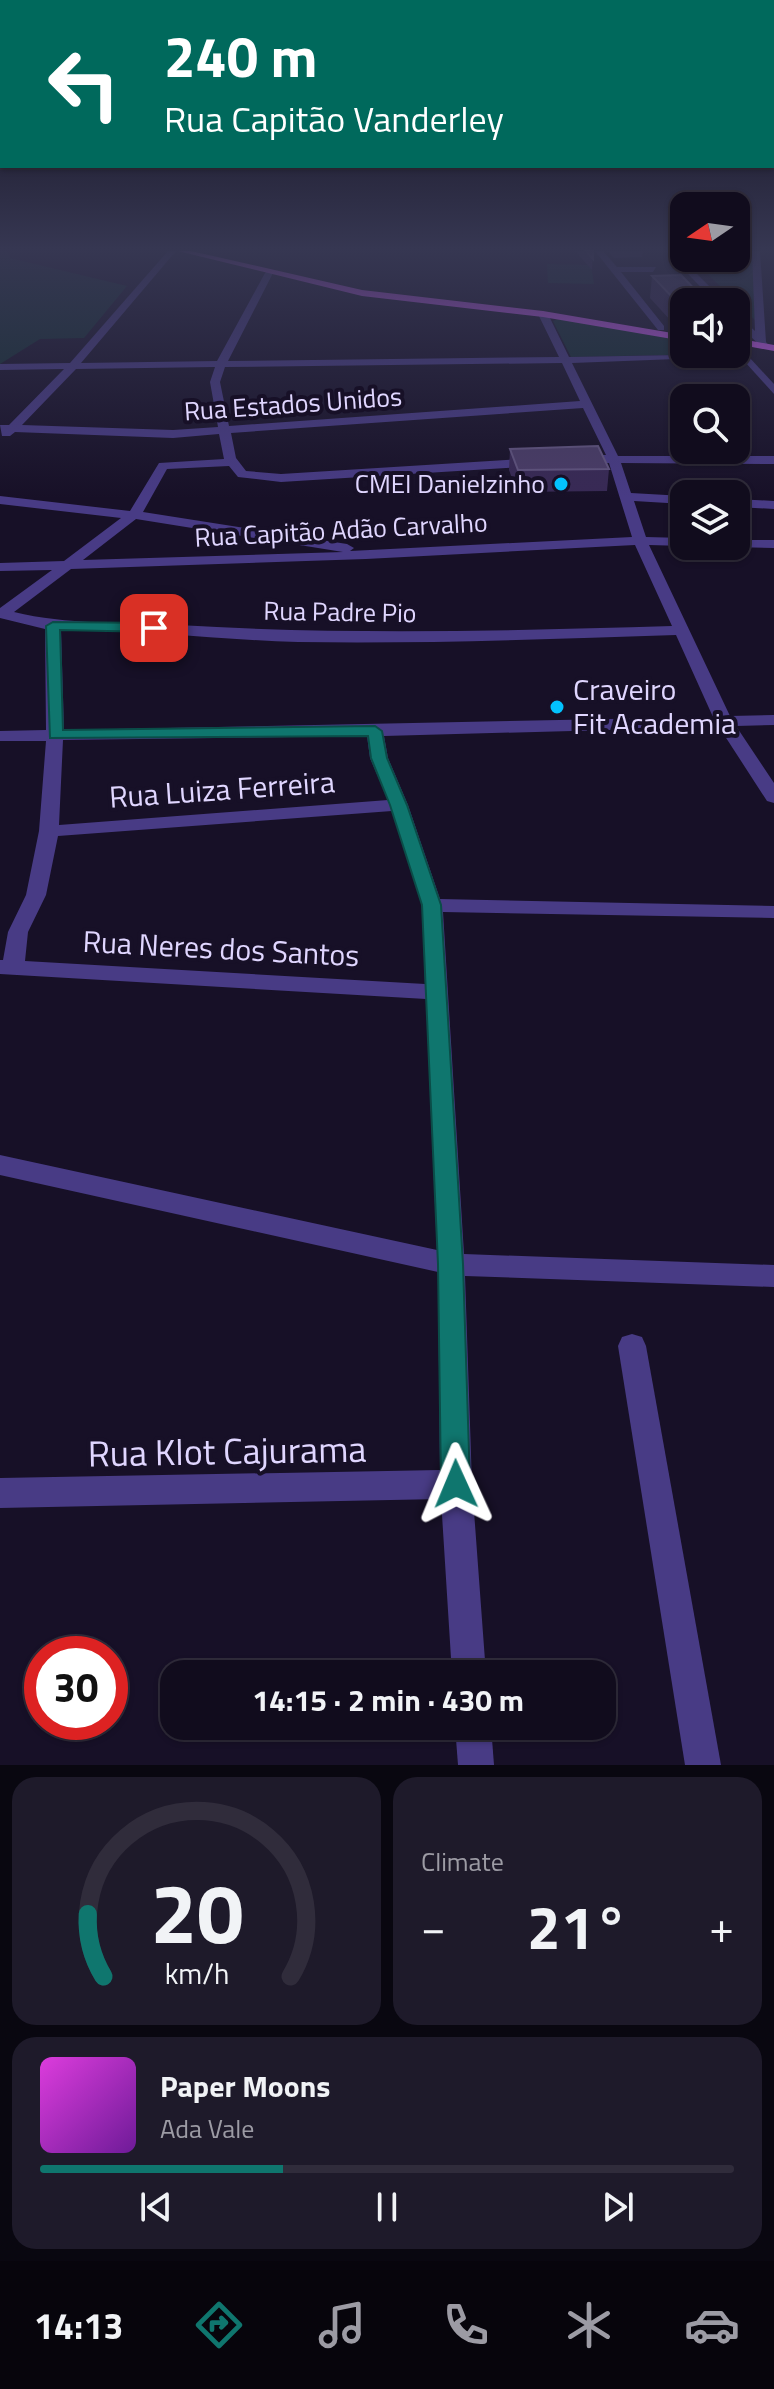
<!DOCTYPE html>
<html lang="en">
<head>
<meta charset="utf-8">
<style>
	body { margin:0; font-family:"Titillium Web",sans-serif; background:#1e1a2a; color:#f1f3f6; height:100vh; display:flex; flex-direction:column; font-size:30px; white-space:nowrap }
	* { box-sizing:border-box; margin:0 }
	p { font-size:26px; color:#9c9ba4 }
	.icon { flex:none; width:44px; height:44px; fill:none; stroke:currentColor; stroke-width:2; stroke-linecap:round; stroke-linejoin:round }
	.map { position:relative; height:1765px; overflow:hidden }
	.sheet { display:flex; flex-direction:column; gap:12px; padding:12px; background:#090710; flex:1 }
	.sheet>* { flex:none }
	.top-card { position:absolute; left:0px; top:0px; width:774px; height:168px; box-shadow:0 2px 6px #0004,0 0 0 2px #302c3b; background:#00695c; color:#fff; overflow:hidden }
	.needle { width:52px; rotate:257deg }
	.tools { position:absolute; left:670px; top:192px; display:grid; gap:16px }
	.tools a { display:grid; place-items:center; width:80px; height:80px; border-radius:16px; background:#110c1d; box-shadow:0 2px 6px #0004,0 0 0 2px #302c3b; font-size:40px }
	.speed { position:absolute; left:24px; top:1636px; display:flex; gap:16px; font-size:40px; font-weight:700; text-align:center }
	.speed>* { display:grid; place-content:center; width:104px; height:104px; border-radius:50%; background:#110c1d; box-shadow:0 2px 6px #0004,0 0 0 2px #302c3b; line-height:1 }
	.speed .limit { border:12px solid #d22; background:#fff; color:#111 }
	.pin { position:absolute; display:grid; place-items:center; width:68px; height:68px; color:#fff; margin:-34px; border-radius:16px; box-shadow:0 4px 12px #0006 }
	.me { position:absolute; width:88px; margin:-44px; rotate:359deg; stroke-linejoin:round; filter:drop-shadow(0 0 6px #0008) }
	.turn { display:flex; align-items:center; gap:28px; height:168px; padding:0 32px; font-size:36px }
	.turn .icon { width:104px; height:104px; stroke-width:2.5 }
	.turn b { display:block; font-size:56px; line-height:68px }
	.big { font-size:60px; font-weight:700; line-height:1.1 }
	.sheet .widget { flex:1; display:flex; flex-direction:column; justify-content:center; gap:12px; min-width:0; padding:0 28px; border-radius:24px; background:#1e1a2a }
	.sheet .dial { align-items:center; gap:0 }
	.dial svg { height:208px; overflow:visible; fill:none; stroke:#302c3b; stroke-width:7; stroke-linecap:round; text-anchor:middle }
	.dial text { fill:#f1f3f6; stroke:none }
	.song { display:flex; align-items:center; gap:24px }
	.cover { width:96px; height:96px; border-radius:12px; background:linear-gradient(135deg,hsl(300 70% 55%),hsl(280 70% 35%)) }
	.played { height:8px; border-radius:4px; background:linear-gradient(90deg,#0f766e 35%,#302c3b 35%) }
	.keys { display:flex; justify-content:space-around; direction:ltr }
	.heat { display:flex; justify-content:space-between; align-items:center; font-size:44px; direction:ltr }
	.sheet .tiles { flex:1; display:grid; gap:12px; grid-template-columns:1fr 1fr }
	.widget:last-child { grid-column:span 2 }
	.trip { position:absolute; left:160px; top:1660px; width:456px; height:80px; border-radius:24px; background:#110c1d; box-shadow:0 2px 6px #0004,0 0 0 2px #302c3b; font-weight:700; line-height:80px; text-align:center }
	.menu { display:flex; height:128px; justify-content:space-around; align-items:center; background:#07050c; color:#9c9ba4 }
	.menu .icon { width:56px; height:56px }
	.menu .on { color:#0f766e }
	.menu b { font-size:36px; color:#f1f3f6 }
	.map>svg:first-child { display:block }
	.green { fill:#132e31 }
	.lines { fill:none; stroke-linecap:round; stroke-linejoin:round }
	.minor { fill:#483b85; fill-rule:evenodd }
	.major { fill:#d85dfe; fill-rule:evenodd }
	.wall { fill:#382955 }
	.building { fill:#4a3c67; stroke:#61547f; stroke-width:2 }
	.route { fill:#0f766e; stroke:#0a4d48; stroke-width:2 }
	.poi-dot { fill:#03c2fe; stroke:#171027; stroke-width:3 }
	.labels { text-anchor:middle; stroke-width:8; stroke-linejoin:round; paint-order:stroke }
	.far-street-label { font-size:26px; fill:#e0d6ff; stroke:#171027 }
	.far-poi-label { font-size:26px; fill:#e0d6ff; stroke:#171027; text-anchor:end }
	.poi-label { font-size:30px; fill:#e0d6ff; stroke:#171027; text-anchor:start }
	.street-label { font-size:30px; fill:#e0d6ff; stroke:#171027 }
	.near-street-label { font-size:36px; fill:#e0d6ff; stroke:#171027 }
</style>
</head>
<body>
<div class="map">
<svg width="774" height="1765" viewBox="0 0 774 1765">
	<rect width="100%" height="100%" fill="#171027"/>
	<!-- green -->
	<g class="green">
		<path d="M0,251l8,1 2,6 117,28 -43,52 -44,1 -40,25z"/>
		<path d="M736,251h17l4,71 -66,-64h45z"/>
		<path d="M547,264l44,1 3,19 -46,-1z"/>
		<path d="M560,318l124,22v14h30l-143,3 -18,-36z"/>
	</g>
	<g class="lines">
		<!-- minor -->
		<g class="minor">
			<path d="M168,251h8l-95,112 136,-2 48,-88 4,-3 4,3 -45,88 331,-4 -21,-43 5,-3 5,3 21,43 165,-3 -5,3 -157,6 46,93h156v8l-153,-1 10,30 53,3v8l-50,-3 12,36 38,1v8l-35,-1 81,171 44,-1v10l-38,1 38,57v20l-7,-2 -48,-74 -335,9 4,22 20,47 32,94 334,7v12l-331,-6 21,342 310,11v22l-309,-11 7,208 14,190h-34l-11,-175 -441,9v-30l440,-8 -2,-198 -438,-97v-20l437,95 -11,-251 -426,-25v-14h3l5,-28 18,-37 13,-64 7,-90h-46v-10l46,-1 -1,-101 -45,-11v-10l52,-38 -52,1v-8l64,-2 57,-43 -121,-14v-8l130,15 29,-48 65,-4 -5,-25 -46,4 -158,-6 -5,4h-8l-2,-11h9l55,-56 -64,1v-6l70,-1zM562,363l18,38 -351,25 -9,-44 5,-15zM215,367l-5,15 8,45 -45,3 -151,-5 54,-56zM583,408l23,47h-29l-6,4 6,4h32l23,74 -282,14 4,-3 -7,-4 -204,-32 24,-43 62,-3 9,11 43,5 256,-16 6,-4 -6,-4 -256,16 -35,-3 -10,-13 -5,-25zM136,519l207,33 -260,8zM635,545l37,81c-165,5 -329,9 -494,-1 -55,-3 -111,0 -164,-13l57,-43 295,-10zM61,630c79,-1 158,10 237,12 126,2 252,-3 378,-7l37,82 -649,13zM367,736l3,22 18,42 -329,25 4,-85zM392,811l30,94 3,79 -400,-23 3,-29 18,-37 12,-59z"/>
			<path d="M595,251h8l14,16h39l-3,5h-32l43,54v4h-6z"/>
			<path d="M666,251h8l51,51h-10z"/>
			<path d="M752,251h8l6,91 3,4 -5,3 -28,-26v-9l19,17z"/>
			<path d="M736,343l38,41v10l-38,-42z"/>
			<path d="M736,499l38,2v8l-38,-2z"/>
			<path d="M736,540h38v8l-43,-1 5,-1z"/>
			<path d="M632,1334l10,3 4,9 75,419h-36l-67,-419 4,-9z"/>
			<path d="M455,1726h36l3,39h-36z"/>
		</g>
		<!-- major -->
		<g class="major">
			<path d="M178,251h13l171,39 181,21 141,24v6l-141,-24 -181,-21z"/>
			<path d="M736,338l38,7v6l-38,-7z"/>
		</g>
	</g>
	<!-- wall -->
	<g class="wall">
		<path d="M575,251h18l-1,19z"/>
		<path d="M607,251h36l-1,6 -28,1z"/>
		<path d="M652,276l52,23 -1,3h-19v20h-12l-22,-24z"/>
		<path d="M510,449l99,20 -2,22 -90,1 -8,-22z"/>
	</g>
	<!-- building -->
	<g class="building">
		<path d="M586,251h7v8z"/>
		<path d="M681,275l23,24 -29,1 -23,-24z"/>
		<path d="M598,446l11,23 -91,1 -8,-21z"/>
	</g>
	<!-- sky -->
	<linearGradient id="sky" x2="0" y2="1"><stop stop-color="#0d0915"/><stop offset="0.5" stop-color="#363752"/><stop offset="1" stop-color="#363752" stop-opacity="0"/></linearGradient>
	<rect width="774" height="498" fill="url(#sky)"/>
	<!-- route -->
	<path class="route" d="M53,622l101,1 7,5 -7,4 -94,-2 3,100 312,-4 7,5 5,27 20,47 34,100 22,359 7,220 -4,9 -10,4 -10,-4 -5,-9 -3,-220 -16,-359 -32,-100 -19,-47 -3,-22 -318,2 -4,-112z"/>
	<!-- markers -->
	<g class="poi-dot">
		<circle cx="561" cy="484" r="8"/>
		<circle cx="557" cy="707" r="8"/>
	</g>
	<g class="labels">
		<!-- far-street labels -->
		<g class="far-street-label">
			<text transform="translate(293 404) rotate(-4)" y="9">Rua Estados Unidos</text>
			<text transform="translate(341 530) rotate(-3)" y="9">Rua Capitão Adão Carvalho</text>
			<text transform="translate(340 612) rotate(1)" y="9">Rua Padre Pio</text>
		</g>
		<!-- far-poi labels -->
		<g class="far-poi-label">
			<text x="545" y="493">CMEI Danielzinho</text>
		</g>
		<!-- poi labels -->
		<g class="poi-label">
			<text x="573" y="700">Craveiro<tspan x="573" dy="34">Fit Academia</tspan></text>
		</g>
		<!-- street labels -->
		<g class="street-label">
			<text transform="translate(222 790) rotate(-4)" y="10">Rua Luiza Ferreira</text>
			<text transform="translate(221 949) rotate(3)" y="10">Rua Neres dos Santos</text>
		</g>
		<!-- near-street labels -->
		<g class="near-street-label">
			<text transform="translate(227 1451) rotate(-1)" y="13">Rua Klot Cajurama</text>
		</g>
	</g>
</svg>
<div class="tools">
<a><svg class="needle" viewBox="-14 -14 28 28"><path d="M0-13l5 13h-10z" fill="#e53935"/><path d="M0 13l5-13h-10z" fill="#9c9ba4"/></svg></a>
<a><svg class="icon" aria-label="sound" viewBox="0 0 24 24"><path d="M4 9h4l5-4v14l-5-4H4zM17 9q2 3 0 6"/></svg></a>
<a><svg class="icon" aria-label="search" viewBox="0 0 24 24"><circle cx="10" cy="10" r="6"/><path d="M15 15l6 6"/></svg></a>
<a><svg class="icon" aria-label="layers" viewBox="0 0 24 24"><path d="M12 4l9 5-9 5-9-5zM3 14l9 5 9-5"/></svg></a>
</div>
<div class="speed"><div class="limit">30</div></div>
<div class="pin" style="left:154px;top:628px;background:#d93025"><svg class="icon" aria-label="arrive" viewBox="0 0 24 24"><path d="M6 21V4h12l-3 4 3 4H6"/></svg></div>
<svg class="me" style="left:456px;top:1484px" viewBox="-20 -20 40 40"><path d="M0-17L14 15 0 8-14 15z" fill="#0f766e" stroke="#fff" stroke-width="4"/></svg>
<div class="trip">14:15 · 2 min · 430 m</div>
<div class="top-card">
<div class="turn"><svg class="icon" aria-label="left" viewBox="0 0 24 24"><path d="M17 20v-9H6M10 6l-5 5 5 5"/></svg><div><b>240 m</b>Rua Capitão Vanderley</div></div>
</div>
</div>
<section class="sheet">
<div class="tiles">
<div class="widget dial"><svg viewBox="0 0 100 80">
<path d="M14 69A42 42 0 1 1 86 69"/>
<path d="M14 69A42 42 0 0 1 8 45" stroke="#0f766e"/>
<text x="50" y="56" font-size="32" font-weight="700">20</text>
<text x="50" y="72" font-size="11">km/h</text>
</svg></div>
<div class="widget"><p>Climate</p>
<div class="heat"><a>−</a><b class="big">21°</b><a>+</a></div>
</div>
<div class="widget">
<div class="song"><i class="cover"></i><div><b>Paper Moons</b><p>Ada Vale</p></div></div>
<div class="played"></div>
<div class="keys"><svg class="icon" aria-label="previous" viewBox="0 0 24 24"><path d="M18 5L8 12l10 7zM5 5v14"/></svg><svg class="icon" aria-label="pause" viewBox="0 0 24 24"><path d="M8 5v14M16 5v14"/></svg><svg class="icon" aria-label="next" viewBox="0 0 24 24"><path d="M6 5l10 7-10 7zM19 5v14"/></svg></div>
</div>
</div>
</section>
<nav class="menu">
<b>14:13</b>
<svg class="icon on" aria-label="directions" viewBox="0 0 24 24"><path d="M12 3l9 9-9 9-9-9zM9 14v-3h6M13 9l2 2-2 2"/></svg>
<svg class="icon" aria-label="music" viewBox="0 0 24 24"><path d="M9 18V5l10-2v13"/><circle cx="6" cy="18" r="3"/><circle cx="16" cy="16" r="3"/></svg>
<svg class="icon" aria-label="phone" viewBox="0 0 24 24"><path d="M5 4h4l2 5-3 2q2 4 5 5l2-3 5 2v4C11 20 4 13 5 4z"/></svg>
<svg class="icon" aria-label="climate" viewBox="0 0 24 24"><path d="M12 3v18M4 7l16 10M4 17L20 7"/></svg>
<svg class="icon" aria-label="car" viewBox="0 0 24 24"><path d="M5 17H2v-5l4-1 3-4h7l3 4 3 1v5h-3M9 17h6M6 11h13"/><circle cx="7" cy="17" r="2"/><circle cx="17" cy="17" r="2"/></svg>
</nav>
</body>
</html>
